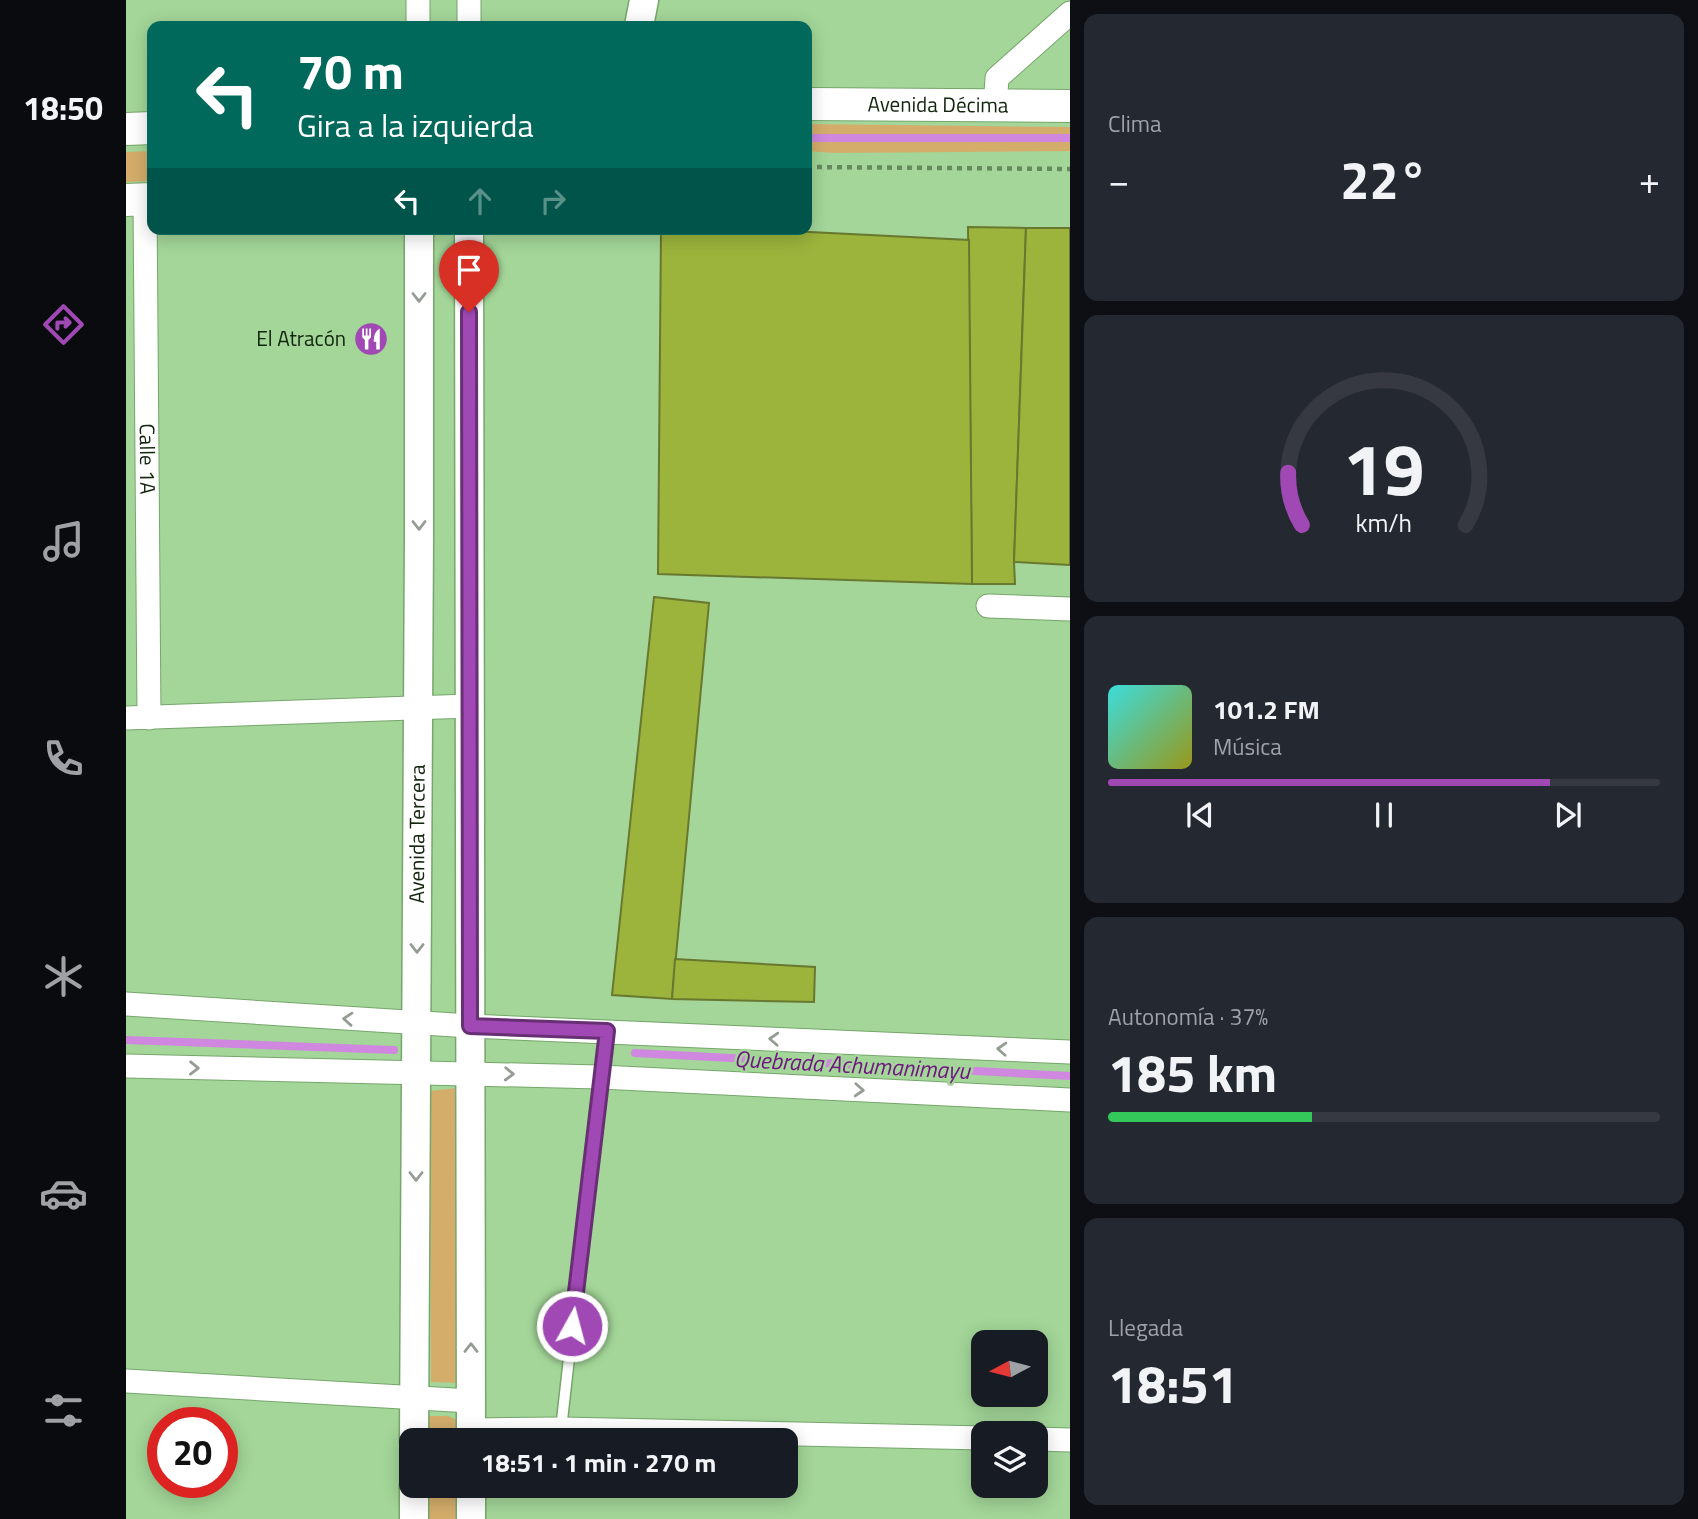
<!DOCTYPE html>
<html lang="es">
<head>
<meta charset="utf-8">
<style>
	body { margin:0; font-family:"Titillium Web",sans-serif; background:#242831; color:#f1f3f6; height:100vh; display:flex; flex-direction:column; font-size:26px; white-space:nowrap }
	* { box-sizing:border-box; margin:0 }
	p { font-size:23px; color:#9ea1a6 }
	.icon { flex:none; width:38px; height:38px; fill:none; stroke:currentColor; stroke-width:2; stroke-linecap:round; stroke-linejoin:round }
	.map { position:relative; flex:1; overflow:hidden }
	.details { display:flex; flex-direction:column; gap:14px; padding:14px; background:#0d0f14; width:628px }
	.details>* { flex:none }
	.hud { position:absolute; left:21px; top:21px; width:665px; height:214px; border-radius:14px; box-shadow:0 4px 18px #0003; background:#00695c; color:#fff; overflow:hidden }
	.needle { width:46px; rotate:263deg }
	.buttons { position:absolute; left:845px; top:1330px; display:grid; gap:14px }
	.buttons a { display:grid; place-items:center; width:77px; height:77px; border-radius:14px; background:#171b24; box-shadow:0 4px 18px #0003; font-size:35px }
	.speed { position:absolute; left:21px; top:1407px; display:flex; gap:14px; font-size:35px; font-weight:700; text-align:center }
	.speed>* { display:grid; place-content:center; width:91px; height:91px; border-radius:50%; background:#171b24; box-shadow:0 4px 18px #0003; line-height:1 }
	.speed .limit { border:10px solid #d22; background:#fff; color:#111 }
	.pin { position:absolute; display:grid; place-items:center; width:60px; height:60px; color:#fff; margin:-72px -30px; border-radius:50% 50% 50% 0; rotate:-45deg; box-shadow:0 0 7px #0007 }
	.pin .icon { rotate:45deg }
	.me { position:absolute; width:77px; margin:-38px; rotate:7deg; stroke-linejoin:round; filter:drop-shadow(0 0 5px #0008) }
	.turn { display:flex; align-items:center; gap:24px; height:147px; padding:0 35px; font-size:32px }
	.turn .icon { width:91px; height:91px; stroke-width:2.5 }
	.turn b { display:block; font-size:49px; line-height:60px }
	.lanes { display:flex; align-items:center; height:66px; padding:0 35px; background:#0003; justify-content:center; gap:35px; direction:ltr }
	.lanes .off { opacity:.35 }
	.big { font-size:52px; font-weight:700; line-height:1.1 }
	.details .widget { flex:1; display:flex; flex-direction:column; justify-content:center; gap:10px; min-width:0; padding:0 24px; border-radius:14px; background:#242831 }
	.details .dial { align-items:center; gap:0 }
	.dial svg { height:182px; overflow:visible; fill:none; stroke:#363941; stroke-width:7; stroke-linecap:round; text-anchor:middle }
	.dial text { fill:#f1f3f6; stroke:none }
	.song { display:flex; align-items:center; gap:21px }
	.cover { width:84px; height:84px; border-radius:10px; background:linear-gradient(135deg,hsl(180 70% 55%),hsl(60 70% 35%)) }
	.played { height:7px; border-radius:4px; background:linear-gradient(90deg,#a048b4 80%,#363941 80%) }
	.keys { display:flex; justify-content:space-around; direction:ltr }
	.heat { display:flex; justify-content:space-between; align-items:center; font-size:38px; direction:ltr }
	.charge { height:10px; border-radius:5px; background:linear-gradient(90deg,#34c759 37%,#363941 0) }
	.trip { position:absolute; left:273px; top:1428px; width:399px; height:70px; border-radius:14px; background:#171b24; box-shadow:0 4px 18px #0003; font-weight:700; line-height:70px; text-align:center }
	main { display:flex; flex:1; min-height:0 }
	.menu { display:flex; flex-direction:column; width:126px; justify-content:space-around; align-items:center; background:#090b0e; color:#9ea1a6 }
	.menu .icon { width:49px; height:49px }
	.menu .current { color:#a048b4 }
	.menu b { font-size:32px; color:#f1f3f6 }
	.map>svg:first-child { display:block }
	.green { fill:#d4ad6b }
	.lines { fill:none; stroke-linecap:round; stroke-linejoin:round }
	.stream { stroke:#cf87e0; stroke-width:8 }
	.building { fill:#9cb43c; stroke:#68782f; stroke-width:2 }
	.service-casing { stroke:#76a66b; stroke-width:13 }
	.minor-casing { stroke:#76a66b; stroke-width:25 }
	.tertiary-casing { stroke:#76a66b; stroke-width:31 }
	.secondary-casing { stroke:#76a66b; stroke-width:34 }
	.path { stroke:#658a5c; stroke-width:4.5; stroke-dasharray:5 5; stroke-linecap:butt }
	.service { stroke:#fff; stroke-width:10 }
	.minor { stroke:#fff; stroke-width:23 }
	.tertiary { stroke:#fff; stroke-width:28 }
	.secondary { stroke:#fff; stroke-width:32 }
	.oneway { stroke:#949d92 }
	.route-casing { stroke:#682f75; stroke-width:18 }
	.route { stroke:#a048b4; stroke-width:12 }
	.labels { text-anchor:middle; stroke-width:5; stroke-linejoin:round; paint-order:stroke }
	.street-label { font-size:21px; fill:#12250d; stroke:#a3d698 }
	.poi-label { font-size:21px; fill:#12250d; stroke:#a3d698; text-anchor:end }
	.water-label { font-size:23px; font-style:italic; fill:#711784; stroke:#a3d698 }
</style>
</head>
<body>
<main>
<nav class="menu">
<b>18:50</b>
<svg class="icon current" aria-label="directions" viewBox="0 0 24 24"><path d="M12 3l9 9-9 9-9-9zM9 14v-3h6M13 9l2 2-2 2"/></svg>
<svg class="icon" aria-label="music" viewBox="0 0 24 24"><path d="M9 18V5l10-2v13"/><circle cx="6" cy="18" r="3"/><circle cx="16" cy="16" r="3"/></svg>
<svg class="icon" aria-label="phone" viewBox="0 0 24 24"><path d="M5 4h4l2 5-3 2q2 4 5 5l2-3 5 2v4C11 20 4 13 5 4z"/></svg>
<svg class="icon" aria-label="climate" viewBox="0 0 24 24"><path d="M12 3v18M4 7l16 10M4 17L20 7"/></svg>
<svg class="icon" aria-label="car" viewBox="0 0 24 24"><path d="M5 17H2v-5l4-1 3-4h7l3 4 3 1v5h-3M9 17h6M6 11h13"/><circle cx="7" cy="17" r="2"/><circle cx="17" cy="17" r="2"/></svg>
<svg class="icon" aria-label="filters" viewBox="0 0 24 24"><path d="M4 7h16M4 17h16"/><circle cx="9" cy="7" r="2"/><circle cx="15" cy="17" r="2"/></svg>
</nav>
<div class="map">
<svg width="944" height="1519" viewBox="0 0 944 1519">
	<rect width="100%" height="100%" fill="#a3d698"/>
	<!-- green -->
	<g class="green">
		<path d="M681,124l263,3v24l-236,2 -27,-2z"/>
		<path d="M26,151v30l-26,1v-30z"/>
		<path d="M339,1087l-3,296 -31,-1 -1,-291z"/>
		<path d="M300,1416h22l14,6v18h-36z"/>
		<rect x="300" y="1486" width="35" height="33"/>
	</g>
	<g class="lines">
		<!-- stream -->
		<g class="stream">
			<path d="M681,138h263"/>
			<path d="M0,1040l268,10"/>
			<path d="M509,1053l435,23"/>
		</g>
	</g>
	<!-- building -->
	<g class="building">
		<path d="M842,227l58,1 -12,334 1,22h-43z"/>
		<path d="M900,228h44v337l-56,-3z"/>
		<path d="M535,229h129v2l179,9 3,344 -314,-10z"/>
		<path d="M528,597l55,6 -37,396 -60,-4z"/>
		<path d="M549,959l140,8 -1,35 -142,-3z"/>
	</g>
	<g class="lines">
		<!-- service casing -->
		<g class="service-casing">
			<path id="service" d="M435,1429l45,-398"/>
		</g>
		<!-- minor casing -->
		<g class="minor-casing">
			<g id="minor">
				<path d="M292,0v26"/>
				<path d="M343,26v-26"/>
				<path d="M869,107l2,-29 73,-65"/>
				<path id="s1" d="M19,200l4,518"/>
				<path d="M862,606l82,3"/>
				<path d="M0,718l343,-12"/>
				<path d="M0,1004l344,22 600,26"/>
				<path d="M0,1066l474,11 470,23"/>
				<path d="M0,1381l345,20"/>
				<path d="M345,1430l90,-1 423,9"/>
				<path d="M910,1439l34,1"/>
			</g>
		</g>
		<!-- tertiary casing -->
		<g class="tertiary-casing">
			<g id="tertiary">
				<path d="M513,26l5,-26"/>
				<path d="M343,229l2,1211"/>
				<path id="s2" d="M288,1440l5,-906v-305"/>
				<path d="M345,1486v33"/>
				<path d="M288,1519v-33"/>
			</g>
		</g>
		<!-- secondary casing -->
		<g class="secondary-casing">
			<g id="secondary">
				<path id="s3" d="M681,104l263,2"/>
				<path d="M0,129l26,-1"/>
				<path d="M0,200l26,-1"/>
			</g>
		</g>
		<!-- path -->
		<path class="path" d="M681,167l263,2"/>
		<!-- service -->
		<use href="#service" class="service"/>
		<!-- minor -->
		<use href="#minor" class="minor"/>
		<!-- tertiary -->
		<use href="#tertiary" class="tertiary"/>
		<!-- secondary -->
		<use href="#secondary" class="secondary"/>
	</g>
	<!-- one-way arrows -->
	<defs><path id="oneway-chevron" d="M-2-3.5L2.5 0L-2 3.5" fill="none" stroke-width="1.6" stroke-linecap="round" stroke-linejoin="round" transform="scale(1.75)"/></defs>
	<g class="oneway">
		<use href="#oneway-chevron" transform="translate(293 297) rotate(90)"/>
		<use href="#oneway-chevron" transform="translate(293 525) rotate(90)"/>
		<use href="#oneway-chevron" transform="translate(291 948) rotate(90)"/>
		<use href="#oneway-chevron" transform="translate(222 1019) rotate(-176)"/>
		<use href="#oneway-chevron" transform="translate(648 1039) rotate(-177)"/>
		<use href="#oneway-chevron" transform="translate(876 1049) rotate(-177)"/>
		<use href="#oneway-chevron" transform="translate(68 1068) rotate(1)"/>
		<use href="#oneway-chevron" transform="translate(383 1074) rotate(2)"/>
		<use href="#oneway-chevron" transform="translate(733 1090) rotate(3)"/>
		<use href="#oneway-chevron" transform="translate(290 1176) rotate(90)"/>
		<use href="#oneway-chevron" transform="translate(345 1348) rotate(-90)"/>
	</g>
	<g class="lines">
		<!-- route casing -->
		<g class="route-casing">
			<path id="route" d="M343,312l1,714 137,5 -35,295"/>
		</g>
		<!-- route -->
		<use href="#route" class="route"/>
	</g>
	<!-- icons -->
	<defs>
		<g id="restaurant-disc" transform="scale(1.75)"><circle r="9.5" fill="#a048b4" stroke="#a3d698"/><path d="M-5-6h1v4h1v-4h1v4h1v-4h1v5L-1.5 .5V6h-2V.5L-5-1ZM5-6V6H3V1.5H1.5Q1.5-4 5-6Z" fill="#fff"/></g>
	</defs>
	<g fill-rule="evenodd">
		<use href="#restaurant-disc" x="245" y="339"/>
	</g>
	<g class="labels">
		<!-- street labels -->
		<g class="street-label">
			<text dy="7" stroke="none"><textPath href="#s3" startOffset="131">Avenida Décima</textPath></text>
			<text dy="7" stroke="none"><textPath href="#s1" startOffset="259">Calle 1A</textPath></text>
			<text dy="7" stroke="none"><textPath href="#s2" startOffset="606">Avenida Tercera</textPath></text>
		</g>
		<!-- poi labels -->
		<g class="poi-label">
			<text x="220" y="346">El Atracón</text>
		</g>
		<!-- water labels -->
		<g class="water-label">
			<text transform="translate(726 1065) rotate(3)" y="8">Quebrada Achumanimayu</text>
		</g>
	</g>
</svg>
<div class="buttons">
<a><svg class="needle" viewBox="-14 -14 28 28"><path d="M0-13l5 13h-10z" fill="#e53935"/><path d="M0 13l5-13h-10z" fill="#9ea1a6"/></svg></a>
<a><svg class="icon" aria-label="layers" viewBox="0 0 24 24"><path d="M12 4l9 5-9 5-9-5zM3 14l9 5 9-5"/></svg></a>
</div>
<div class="speed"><div class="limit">20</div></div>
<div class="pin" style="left:343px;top:312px;background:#d93025"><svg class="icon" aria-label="arrive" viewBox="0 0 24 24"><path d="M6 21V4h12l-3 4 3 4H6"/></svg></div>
<svg class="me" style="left:446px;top:1326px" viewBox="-20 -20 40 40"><circle r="17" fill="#a048b4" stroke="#fff" stroke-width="3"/><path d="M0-11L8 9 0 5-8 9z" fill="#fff"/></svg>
<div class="trip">18:51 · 1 min · 270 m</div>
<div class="hud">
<div class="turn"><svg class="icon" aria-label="left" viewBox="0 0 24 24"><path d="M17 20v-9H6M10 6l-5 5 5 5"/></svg><div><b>70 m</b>Gira a la izquierda</div></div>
<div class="lanes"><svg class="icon" aria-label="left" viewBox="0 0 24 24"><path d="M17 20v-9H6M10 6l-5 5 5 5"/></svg><svg class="icon off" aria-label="ahead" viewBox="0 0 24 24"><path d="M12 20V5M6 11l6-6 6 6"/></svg><svg class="icon off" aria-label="right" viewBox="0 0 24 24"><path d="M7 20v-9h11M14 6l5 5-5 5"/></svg></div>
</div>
</div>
<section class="details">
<div class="widget"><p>Clima</p>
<div class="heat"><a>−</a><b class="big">22°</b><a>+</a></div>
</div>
<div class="widget dial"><svg viewBox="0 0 100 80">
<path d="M14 69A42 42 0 1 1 86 69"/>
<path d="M14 69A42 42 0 0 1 8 46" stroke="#a048b4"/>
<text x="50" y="56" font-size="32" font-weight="700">19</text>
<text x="50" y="72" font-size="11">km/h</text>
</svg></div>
<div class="widget">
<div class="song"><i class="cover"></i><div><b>101.2 FM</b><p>Música</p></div></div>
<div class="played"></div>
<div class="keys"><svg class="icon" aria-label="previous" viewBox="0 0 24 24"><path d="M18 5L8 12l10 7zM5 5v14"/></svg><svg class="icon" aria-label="pause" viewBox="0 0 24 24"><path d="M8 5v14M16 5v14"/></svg><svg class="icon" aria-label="next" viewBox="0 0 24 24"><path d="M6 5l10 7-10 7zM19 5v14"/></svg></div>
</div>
<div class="widget"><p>Autonomía · 37%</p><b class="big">185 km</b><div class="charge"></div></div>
<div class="widget"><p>Llegada</p><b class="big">18:51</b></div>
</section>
</main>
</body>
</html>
